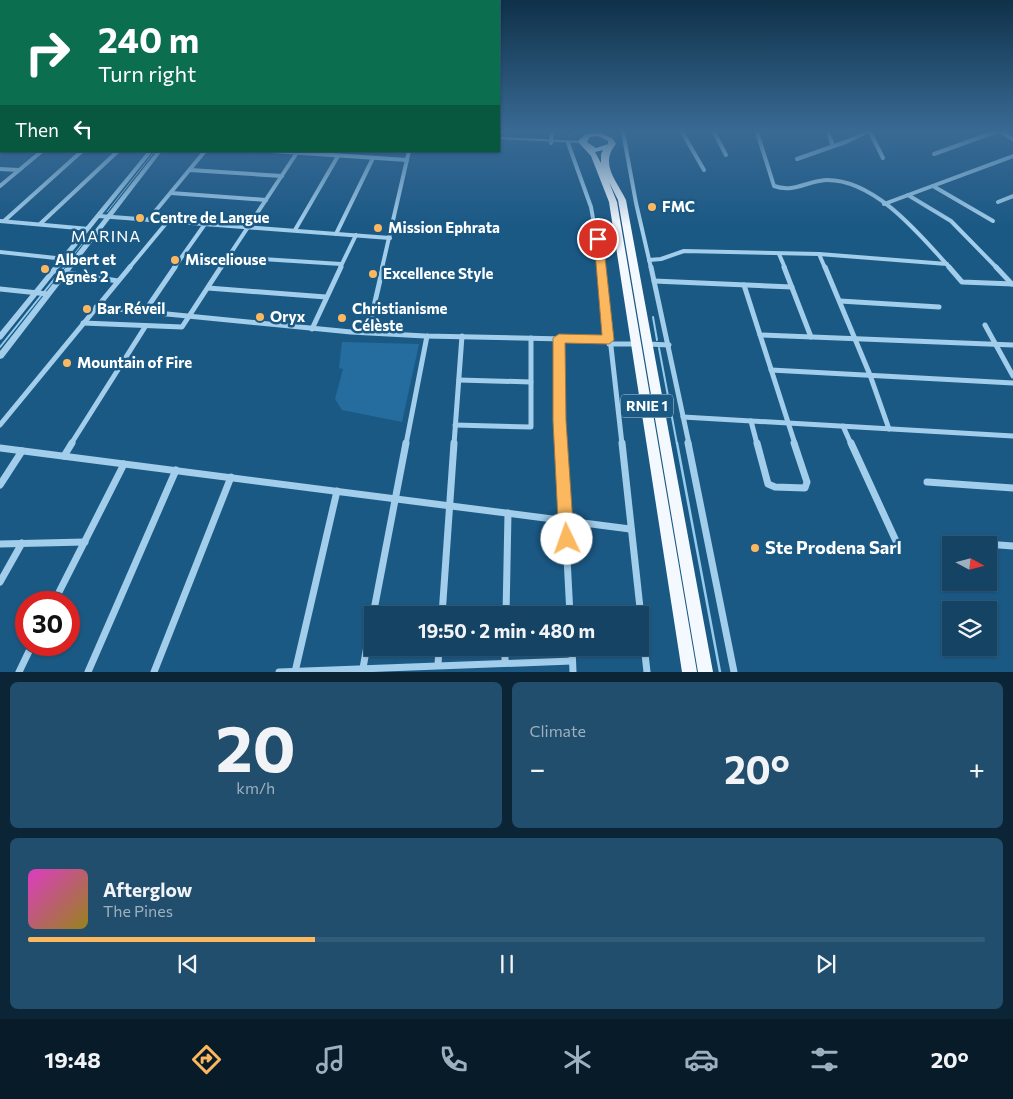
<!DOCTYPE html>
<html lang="en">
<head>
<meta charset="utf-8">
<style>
	body { margin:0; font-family:Commissioner,sans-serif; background:#214e6d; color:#f1f3f6; height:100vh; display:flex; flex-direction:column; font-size:19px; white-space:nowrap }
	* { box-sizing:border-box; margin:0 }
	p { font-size:16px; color:#9db0bf }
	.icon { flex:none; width:28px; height:28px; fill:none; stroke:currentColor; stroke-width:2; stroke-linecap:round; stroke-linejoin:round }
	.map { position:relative; height:672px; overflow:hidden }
	.drawer { display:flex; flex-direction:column; gap:10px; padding:10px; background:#0b2537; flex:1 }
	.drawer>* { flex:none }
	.guide { position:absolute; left:0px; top:0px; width:500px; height:152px; box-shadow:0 1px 4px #0004,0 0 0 1px #335c78; background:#0b6e4f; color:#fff; overflow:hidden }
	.needle { width:32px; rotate:97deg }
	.controls { position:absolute; left:942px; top:536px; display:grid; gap:10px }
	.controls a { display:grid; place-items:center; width:55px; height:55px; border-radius:0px; background:#144364; box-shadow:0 1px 4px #0004,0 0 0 1px #335c78; font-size:25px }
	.speed { position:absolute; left:15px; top:591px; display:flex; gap:10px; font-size:25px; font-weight:700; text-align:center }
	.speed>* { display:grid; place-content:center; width:65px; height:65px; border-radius:50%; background:#144364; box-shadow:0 1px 4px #0004,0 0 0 1px #335c78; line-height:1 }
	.speed .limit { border:8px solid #d22; background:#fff; color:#111 }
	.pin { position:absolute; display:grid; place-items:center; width:42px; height:42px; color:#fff; margin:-21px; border:2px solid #fff; border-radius:50%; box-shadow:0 1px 5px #0007 }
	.me { position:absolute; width:55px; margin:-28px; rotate:357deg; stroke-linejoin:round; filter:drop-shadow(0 0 4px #0008) }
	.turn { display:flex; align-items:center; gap:18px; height:105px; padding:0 15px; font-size:22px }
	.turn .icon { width:65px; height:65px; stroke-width:2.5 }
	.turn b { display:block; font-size:35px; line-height:42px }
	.then { display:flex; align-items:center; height:48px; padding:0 15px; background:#0003; gap:10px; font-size:19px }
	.big { font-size:38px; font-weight:700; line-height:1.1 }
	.drawer .card { flex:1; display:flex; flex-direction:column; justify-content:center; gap:8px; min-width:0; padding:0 18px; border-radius:8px; background:#214e6d }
	.drawer .dial { align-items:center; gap:0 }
	.dial b { font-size:65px; line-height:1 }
	.song { display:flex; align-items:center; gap:15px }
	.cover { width:60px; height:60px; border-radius:8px; background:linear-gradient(135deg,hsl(310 70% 55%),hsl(50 70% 35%)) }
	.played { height:5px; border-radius:2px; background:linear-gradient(90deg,#fcb85f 30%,#335c78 30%) }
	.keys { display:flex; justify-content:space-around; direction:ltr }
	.heat { display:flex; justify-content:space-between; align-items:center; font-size:28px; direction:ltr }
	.drawer .tiles { flex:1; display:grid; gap:10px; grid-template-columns:1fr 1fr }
	.card:last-child { grid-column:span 2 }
	.trip { position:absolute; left:364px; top:606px; width:285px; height:50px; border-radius:0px; background:#144364; box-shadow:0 1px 4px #0004,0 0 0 1px #335c78; font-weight:700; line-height:50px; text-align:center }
	.menu { display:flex; height:80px; justify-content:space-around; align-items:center; background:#081b28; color:#9db0bf }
	.menu .icon { width:35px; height:35px }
	.menu .active { color:#fcb85f }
	.menu b { font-size:22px; color:#f1f3f6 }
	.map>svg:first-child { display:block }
	.green { fill:#246d9e }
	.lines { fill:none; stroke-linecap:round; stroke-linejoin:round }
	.stream-far2 { stroke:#95cbed; stroke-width:1 }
	.stream-far1 { stroke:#95cbed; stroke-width:2 }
	.stream { stroke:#95cbed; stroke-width:2.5 }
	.minor-far2 { stroke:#a2ceeb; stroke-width:4 }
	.minor-far1 { stroke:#a2ceeb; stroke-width:5 }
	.minor { stroke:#a2ceeb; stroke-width:7 }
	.tertiary { fill:#a2ceeb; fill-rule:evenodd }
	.trunk { fill:#f3f9ff; fill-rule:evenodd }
	.route { fill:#fcb85f; stroke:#a4783e }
	.poi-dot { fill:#fcb85f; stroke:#1b5985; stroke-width:2 }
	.labels { text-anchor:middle; stroke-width:5; stroke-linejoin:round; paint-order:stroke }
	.shield { fill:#1b5985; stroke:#bbcdda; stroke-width:1 }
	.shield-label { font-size:14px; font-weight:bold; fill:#fff }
	.poi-label { font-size:15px; font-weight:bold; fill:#fff; stroke:#1b5985; text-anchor:start }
	.neighbourhood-label { font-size:16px; letter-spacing:1px; fill:#fff; stroke:#1b5985 }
	.near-poi-label { font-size:18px; font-weight:bold; fill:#fff; stroke:#1b5985; text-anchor:start }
</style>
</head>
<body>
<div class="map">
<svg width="1013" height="672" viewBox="0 0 1013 672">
	<rect width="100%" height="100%" fill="#1b5985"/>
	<!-- green -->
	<path class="green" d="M342,342l77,2 -17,78 -60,-12 -7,-11 8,-30 -4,-1z"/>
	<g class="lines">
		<!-- stream-far2 -->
		<g class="stream-far2">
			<path d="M569,136l8,-4"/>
			<path d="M107,212l48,-61"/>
			<path d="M63,268l28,-35"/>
		</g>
		<!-- stream-far1 -->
		<g class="stream-far1">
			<path d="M653,317l4,23"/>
			<path d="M0,347l64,-80"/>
			<path d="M659,348l18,96"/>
		</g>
		<!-- stream -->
		<path class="stream" d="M677,443l43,229"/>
		<!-- minor-far2 -->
		<g class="minor-far2">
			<path d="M623,132l13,71 15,65"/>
			<path d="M682,132l22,38"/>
			<path d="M714,132l12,23"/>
			<path d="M757,132l17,54c20,7 33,-5 52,-6 49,-1 94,55 124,88"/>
			<path d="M828,132l5,14"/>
			<path d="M870,132l13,26"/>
			<path d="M1001,132l12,7"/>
			<path d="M499,133l3,-1"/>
			<path d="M551,143l1,-11"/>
			<path d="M568,143l23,64 11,61"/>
			<path d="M272,151l135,9"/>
			<path d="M934,154l61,-22"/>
			<path d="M797,159l51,-18 19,-9"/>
			<path d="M0,169l19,1"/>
			<path d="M190,170l92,6"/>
			<path d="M0,186l42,-35"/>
			<path d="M933,186l60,35"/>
			<path d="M171,193l95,7"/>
			<path d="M908,195l43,26 46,47"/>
			<path d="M998,202l15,-6"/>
			<path d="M884,204l129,-48"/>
			<path d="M99,216l291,22"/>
			<path d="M148,220l57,-69"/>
			<path d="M0,221l89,8"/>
			<path d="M4,221l78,-70"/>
			<path d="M40,224l78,-73"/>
			<path d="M295,230l43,-74"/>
			<path d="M336,234l37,-76"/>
			<path d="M0,252l65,7"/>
			<path d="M779,254l6,14"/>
			<path d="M819,254l6,14"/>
			<path d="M229,257l112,7"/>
			<path d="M649,260l12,-1 23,-8 135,3 128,10"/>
			<path d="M129,268l39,-47"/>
			<path d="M174,268l31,-44"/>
			<path d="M221,268l77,-117"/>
			<path d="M340,268l16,-33"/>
			<path d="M382,268l27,-117"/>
		</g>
		<!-- minor-far1 -->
		<g class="minor-far1">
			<path d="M602,267l20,177"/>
			<path d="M651,267l38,177"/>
			<path d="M784,267l27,70"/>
			<path d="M825,267l45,108 19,54"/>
			<path d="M949,267l13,15 51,2"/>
			<path d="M996,267l16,17"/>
			<path d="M55,271l63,10"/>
			<path d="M654,281l138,6"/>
			<path d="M744,285l51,159"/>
			<path d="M208,288l118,9"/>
			<path d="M0,289l48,5"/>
			<path d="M840,301l99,6"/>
			<path d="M96,307l255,25 74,4 184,4"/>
			<path d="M145,311l30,-44"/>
			<path d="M83,323l99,4 39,-60"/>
			<path d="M985,325l28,51"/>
			<path d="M312,329l29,-62"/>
			<path d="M368,332l15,-65"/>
			<path d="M760,335l253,10"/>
			<path d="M559,338l2,106"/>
			<path d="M609,344h27"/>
			<path d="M648,344l21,1"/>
			<path d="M771,370l242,13"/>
			<path d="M459,380l72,2"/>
			<path d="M683,417l330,19"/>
			<path d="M751,421l6,23"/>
			<path d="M0,425l130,-158"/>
			<path d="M455,425l76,2v-89"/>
			<path d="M843,426l8,18"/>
			<path d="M71,444l74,-117"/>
			<path d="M406,444l21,-108"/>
			<path d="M454,444l8,-108"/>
		</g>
		<!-- minor -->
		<g class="minor">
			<path d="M561,443l9,172"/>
			<path d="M622,443l25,229"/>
			<path d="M688,443l46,229"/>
			<path d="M757,443l11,41 7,3 30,1 2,-6 -13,-39"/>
			<path d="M851,443l45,98"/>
			<path d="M0,448l630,81"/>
			<path d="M64,456l8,-13"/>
			<path d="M927,482l86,6"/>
			<path d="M0,485l22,-34"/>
			<path d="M958,542l55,4"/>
			<path d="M0,544l85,-2"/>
			<path d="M0,582l22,-39"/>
			<path d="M54,602l70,-138"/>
			<path d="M373,615l33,-172"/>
			<path d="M442,615l12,-172"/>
			<path d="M506,615l2,-102"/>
			<path d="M505,648v15"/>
			<path d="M572,648l1,24"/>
			<path d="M438,665l1,-17"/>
			<path d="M363,668l9,-50"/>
			<path d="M19,672l13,-27"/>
			<path d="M88,672l88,-202"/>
			<path d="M154,672l77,-195"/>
			<path d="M279,672l293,-11"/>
			<path d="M295,672l42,-181"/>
		</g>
		<!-- tertiary -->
		<g class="tertiary">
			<path d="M499,137l83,4 2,1 -2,1 -83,-4z"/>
			<path d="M148,151h5l-151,188 -2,1v-8z"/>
			<path d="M157,151h5l-159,207 -3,1v-8z"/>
		</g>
		<!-- trunk -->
		<path class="trunk" d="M600,132l13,7 3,5c-17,20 1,37 10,56l87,472h-15l-80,-472 -9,-18 8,20 80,470h-15l-73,-470 -18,-46 -12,-13v-3l7,-6zM598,136l10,5v3l-12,4 -9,-6 3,-5zM603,150l-2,4v9l-6,-11z"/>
	</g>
	<!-- sky -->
	<linearGradient id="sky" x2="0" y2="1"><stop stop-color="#0f3149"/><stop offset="0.58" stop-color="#396a94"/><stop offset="1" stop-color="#396a94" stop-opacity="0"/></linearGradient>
	<rect width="1013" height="226" fill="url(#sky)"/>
	<!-- route -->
	<path class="route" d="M598,236l5,3 11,101 -5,4 -44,-1 1,78 8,118 -2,6 -5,2 -6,-2 -2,-6 -6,-118v-83l6,-4 43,1 -8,-96z"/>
	<!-- markers -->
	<g class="poi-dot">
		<circle cx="652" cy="207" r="5"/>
		<circle cx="140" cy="218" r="5"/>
		<circle cx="378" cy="228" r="5"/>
		<circle cx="175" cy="260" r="5"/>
		<circle cx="45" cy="269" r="5"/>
		<circle cx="373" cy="274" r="5"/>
		<circle cx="87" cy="309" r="5"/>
		<circle cx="260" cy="317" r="5"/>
		<circle cx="342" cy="318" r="5"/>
		<circle cx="67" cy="363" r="5"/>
		<circle cx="755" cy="548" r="5"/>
	</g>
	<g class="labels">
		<!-- shield labels -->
		<rect class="shield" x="621" y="394.5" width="52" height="23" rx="4"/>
		<g class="shield-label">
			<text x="647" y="411">RNIE 1</text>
		</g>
		<!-- poi labels -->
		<g class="poi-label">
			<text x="662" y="212">FMC</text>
			<text x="150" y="223">Centre de Langue</text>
			<text x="388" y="233">Mission Ephrata</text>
			<text x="55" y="265">Albert et<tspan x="55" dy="17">Agnès 2</tspan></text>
			<text x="185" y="265">Misceliouse</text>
			<text x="383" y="279">Excellence Style</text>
			<text x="97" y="314">Bar Réveil</text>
			<text x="352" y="314">Christianisme<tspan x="352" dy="17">Célèste</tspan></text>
			<text x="270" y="322">Oryx</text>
			<text x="77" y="368">Mountain of Fire</text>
		</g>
		<!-- neighbourhood labels -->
		<g class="neighbourhood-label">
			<text x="106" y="242">MARINA</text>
		</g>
		<!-- near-poi labels -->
		<g class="near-poi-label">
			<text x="765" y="554">Ste Prodena Sarl</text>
		</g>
	</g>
</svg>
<div class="controls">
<a><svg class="needle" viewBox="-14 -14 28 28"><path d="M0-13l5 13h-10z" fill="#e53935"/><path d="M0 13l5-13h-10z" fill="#9db0bf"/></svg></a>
<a><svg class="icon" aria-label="layers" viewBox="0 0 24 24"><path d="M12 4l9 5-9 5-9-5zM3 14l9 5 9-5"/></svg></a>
</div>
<div class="speed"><div class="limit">30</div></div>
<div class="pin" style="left:598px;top:239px;background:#d93025"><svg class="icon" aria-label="arrive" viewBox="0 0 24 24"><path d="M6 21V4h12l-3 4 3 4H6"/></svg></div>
<svg class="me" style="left:567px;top:539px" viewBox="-20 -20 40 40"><circle r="19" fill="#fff"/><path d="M0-13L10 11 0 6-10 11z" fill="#fcb85f"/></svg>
<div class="trip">19:50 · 2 min · 480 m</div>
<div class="guide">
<div class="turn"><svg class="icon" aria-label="right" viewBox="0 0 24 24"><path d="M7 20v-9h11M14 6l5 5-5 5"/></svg><div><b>240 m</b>Turn right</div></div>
<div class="then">Then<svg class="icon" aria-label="left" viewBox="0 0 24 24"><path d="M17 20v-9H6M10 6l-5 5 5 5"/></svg></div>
</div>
</div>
<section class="drawer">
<div class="tiles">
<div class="card dial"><b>20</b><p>km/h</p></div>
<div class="card"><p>Climate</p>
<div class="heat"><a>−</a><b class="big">20°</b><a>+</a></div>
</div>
<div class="card">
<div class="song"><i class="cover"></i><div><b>Afterglow</b><p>The Pines</p></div></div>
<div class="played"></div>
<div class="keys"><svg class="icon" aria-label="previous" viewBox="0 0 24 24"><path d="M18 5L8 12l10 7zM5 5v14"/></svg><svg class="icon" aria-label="pause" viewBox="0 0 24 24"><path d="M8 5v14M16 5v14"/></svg><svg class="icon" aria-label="next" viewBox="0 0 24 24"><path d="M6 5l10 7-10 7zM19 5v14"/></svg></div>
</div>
</div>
</section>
<nav class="menu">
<b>19:48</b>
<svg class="icon active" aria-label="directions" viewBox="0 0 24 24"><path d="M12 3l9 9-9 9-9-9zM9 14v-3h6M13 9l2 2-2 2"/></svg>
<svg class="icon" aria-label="music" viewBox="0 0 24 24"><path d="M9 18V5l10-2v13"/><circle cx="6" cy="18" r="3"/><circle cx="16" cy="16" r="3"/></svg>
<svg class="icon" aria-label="phone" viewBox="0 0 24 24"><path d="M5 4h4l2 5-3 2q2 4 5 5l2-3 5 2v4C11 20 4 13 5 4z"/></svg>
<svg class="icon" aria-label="climate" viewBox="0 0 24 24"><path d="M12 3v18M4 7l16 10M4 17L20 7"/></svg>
<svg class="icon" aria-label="car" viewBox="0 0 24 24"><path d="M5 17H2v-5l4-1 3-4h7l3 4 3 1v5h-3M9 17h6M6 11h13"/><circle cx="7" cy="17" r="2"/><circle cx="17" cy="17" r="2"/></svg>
<svg class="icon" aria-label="filters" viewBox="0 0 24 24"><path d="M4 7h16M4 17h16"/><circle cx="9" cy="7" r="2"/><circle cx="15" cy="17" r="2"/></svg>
<b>20°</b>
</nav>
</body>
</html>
